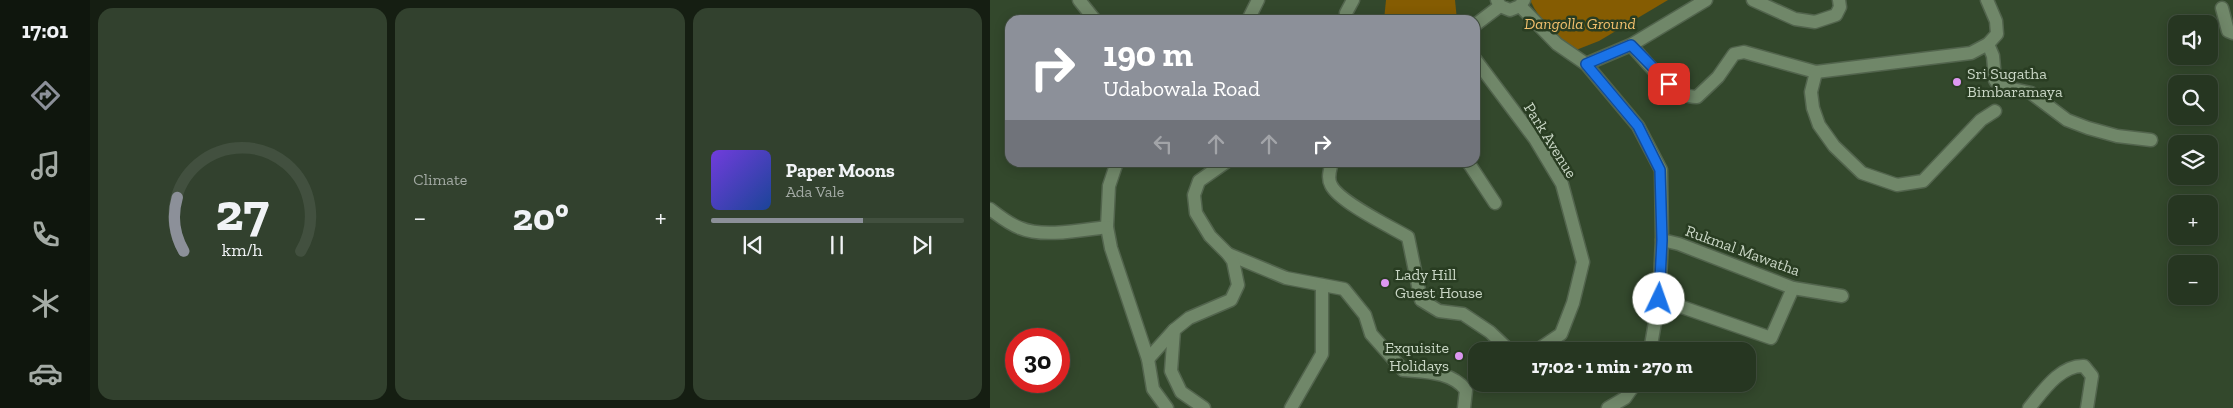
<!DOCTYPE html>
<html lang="en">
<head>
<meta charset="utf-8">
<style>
	body { margin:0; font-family:"Zilla Slab",serif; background:#32412e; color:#f1f3f6; height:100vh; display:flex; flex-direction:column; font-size:19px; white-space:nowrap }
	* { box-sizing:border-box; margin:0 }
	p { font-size:16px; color:#a4aba5 }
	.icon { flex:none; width:28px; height:28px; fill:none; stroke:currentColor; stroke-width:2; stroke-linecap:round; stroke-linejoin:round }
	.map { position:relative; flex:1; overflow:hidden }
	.sheet { display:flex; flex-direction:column; gap:8px; padding:8px; background:#151e12; width:900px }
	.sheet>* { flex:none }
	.top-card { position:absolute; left:15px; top:15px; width:475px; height:152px; border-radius:15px; box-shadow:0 2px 12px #0003,0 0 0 1px #42503f; background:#8c9099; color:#fff; overflow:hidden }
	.controls { position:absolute; left:1178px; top:15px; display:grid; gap:10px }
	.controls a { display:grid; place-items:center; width:50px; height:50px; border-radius:10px; background:#263621; box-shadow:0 2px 12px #0003,0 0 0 1px #42503f; font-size:25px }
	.speed { position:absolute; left:15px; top:328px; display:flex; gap:10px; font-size:25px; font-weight:700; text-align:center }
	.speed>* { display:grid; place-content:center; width:65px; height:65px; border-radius:50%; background:#263621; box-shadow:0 2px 12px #0003,0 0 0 1px #42503f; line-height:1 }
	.speed .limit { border:8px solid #d22; background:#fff; color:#111 }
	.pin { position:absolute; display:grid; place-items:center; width:42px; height:42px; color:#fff; margin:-21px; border-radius:10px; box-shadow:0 2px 8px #0006 }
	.me { position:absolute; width:55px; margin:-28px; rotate:3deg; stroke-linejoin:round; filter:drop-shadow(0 0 4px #0008) }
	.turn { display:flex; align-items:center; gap:18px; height:105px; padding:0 15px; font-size:22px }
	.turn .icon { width:65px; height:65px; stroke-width:2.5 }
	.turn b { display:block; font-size:35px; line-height:42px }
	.lanes { display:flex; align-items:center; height:48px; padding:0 15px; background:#0003; justify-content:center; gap:25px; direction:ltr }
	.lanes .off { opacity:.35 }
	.big { font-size:38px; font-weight:700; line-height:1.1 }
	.sheet .tile { flex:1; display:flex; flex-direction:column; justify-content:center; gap:8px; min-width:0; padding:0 18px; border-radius:15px; background:#32412e }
	.sheet .dial { align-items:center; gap:0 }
	.dial svg { height:130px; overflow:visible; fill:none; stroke:#42503f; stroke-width:7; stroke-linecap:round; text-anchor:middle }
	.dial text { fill:#f1f3f6; stroke:none }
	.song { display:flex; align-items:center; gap:15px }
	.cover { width:60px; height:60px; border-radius:8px; background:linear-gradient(135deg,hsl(260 70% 55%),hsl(220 70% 35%)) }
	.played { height:5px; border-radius:2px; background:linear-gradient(90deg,#8c9099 60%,#42503f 60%) }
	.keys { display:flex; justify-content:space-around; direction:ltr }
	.heat { display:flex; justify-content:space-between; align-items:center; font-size:28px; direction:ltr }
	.sheet .tiles { flex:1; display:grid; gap:8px; grid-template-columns:repeat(3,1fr) }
	.trip { position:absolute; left:478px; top:342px; width:288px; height:50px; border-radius:15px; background:#263621; box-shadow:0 2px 12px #0003,0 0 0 1px #42503f; font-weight:700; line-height:50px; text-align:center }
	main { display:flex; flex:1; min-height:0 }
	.dock { display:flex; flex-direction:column; width:90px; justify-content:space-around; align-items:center; background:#0f160d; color:#a4aba5 }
	.dock .icon { width:35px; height:35px }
	.dock .selected { color:#8c9099 }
	.dock b { font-size:22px; color:#f1f3f6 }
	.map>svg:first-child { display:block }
	.green { fill:#855c02 }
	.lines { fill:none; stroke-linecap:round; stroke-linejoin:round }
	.minor-casing { stroke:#52644d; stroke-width:15 }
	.minor { stroke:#708769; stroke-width:12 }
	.route-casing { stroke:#114b97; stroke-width:12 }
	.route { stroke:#1a73e8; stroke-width:9 }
	.poi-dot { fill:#de98f2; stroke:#293d22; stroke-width:2 }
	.labels { text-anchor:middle; stroke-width:5; stroke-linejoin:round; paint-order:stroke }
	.park-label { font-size:16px; font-style:italic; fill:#f3c16e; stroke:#293d22 }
	.poi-label { font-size:16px; fill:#cad7c6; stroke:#293d22; text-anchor:start }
	.street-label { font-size:16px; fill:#cad7c6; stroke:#293d22 }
</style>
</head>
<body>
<main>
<nav class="dock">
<b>17:01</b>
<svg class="icon selected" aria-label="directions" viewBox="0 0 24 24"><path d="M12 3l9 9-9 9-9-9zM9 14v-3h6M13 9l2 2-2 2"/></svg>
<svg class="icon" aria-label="music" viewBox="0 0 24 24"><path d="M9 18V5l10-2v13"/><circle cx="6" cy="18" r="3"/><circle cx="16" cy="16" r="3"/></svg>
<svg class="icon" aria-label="phone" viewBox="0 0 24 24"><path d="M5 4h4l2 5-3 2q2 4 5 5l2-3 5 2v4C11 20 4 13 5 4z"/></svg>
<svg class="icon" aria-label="climate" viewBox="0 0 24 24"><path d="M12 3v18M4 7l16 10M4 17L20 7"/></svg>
<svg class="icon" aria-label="car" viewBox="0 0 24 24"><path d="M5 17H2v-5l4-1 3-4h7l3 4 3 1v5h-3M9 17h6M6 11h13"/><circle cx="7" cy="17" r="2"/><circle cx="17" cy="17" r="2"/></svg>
</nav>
<section class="sheet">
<div class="tiles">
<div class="tile dial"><svg viewBox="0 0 100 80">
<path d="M14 69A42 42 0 1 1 86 69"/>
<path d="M14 69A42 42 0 0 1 10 36" stroke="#8c9099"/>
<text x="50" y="56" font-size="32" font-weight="700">27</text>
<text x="50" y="72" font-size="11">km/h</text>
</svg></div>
<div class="tile"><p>Climate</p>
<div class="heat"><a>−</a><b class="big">20°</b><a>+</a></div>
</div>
<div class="tile">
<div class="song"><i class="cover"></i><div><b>Paper Moons</b><p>Ada Vale</p></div></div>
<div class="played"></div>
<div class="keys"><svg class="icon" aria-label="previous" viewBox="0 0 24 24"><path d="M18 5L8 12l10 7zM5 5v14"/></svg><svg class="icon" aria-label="pause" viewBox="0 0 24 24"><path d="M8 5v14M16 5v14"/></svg><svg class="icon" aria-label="next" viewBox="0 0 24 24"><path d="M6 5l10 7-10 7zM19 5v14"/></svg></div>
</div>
</div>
</section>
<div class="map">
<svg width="1243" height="408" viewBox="0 0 1243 408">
	<rect width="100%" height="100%" fill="#33482c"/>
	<!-- green -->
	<g class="green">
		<path d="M396,0h69l2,20h-73z"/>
		<path d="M540,0h138l-69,41 -23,9c-19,-13 -36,-28 -46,-50z"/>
	</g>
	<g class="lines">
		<!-- minor casing -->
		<g class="minor-casing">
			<g id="minor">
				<path d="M89,0l16,20"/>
				<path d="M507,0l3,6 10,4 10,-4 4,-6"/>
				<path d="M763,0l42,19 20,3 21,-7 4,-8 -1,-7"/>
				<path d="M530,6l37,38 29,20 52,62 23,44 1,70 -3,59 -9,52"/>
				<path d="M1232,8l6,23 5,2"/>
				<path d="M258,20l10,-20"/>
				<path d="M357,20l-1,-7 7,-13"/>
				<path d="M485,25l25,-19"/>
				<path d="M998,44l5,12 2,24 4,6 32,7 36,27 21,8 29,8 34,4"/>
				<path d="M641,45c15,16 42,53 66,52l21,-20 16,-23 10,-2 72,20 155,-19 17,-9 9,-10 -1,-13 -9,-21"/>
				<path d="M485,59l60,80 27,45 21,78 -10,41 -12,31 -25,17"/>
				<path d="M596,64l45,-19 75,-45"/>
				<path d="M826,72l-5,20 2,16 6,17 15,21 28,27 35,12 26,-4 58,-61 14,-9"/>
				<path d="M127,162l-8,24 -2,41 4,21 37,111 5,30 14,19"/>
				<path d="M342,162c-2,8 -5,16 -1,23 8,17 60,42 77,52l13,63 18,11 24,3 27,18 20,19"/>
				<path d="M478,162l27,41"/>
				<path d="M0,209c9,7 19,15 30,19 23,10 62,2 87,-1"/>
				<path d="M672,240l17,4 114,44 49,8"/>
				<path d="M238,254l58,24 58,11 21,26 6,19 32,36c22,2 48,1 63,20l-2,18"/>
				<path d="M669,299l112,39 22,-50"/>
				<path d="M184,330l-3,41 10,21 23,16"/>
				<path d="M158,359l26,-29 15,-12 42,-18 7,-15 -5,-24 -5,-7 -18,-18 -14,-23 -2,-18 5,-14 27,-19"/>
				<path d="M301,408l31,-54v-69"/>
				<path d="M618,408l17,-10 10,-14"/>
				<path d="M1039,408c14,-17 31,-43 55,-42l8,10 -5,32"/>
			</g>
		</g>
		<!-- minor -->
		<use href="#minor" class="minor"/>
	</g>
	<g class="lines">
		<!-- route casing -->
		<g class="route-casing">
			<path id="route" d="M669,299l3,-59 -2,-70 -22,-44 -52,-62 45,-19 38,39"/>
		</g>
		<!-- route -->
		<use href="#route" class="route"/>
	</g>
	<!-- markers -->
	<g class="poi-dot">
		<circle cx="967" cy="82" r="5"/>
		<circle cx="395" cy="283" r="5"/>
		<circle cx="469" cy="356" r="5"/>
	</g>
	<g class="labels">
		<!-- park labels -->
		<g class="park-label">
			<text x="590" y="29">Dangolla Ground</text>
		</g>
		<!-- poi labels -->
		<g class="poi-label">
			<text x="977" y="79">Sri Sugatha<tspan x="977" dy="18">Bimbaramaya</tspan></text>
			<text x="405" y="280">Lady Hill<tspan x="405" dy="18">Guest House</tspan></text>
			<text x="459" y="353" text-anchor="end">Exquisite<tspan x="459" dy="18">Holidays</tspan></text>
		</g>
		<!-- street labels -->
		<g class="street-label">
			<text transform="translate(561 140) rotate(58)" y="6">Park Avenue</text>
			<text transform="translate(753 250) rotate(20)" y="6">Rukmal Mawatha</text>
		</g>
	</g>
</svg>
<div class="controls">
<a><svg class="icon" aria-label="sound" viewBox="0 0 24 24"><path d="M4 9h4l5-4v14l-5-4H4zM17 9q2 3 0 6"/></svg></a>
<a><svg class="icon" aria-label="search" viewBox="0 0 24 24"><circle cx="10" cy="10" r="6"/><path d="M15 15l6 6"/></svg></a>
<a><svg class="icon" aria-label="layers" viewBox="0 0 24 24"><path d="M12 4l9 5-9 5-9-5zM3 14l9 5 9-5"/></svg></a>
<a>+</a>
<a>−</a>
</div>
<div class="speed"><div class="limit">30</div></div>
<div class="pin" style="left:679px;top:84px;background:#d93025"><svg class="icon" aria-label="arrive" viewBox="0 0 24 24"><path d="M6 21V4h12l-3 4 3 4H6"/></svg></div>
<svg class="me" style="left:669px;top:299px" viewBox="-20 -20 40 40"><circle r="19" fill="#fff"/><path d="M0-13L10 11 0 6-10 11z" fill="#1a73e8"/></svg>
<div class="trip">17:02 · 1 min · 270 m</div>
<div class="top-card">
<div class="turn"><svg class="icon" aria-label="right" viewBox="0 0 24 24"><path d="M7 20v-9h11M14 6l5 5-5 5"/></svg><div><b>190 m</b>Udabowala Road</div></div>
<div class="lanes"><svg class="icon off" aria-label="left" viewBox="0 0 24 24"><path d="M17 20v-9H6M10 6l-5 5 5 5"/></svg><svg class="icon off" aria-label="ahead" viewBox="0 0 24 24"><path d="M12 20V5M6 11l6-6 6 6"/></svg><svg class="icon off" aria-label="ahead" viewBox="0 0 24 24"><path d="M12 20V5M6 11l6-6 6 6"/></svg><svg class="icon" aria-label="right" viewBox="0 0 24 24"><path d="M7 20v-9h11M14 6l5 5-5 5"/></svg></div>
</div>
</div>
</main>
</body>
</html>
